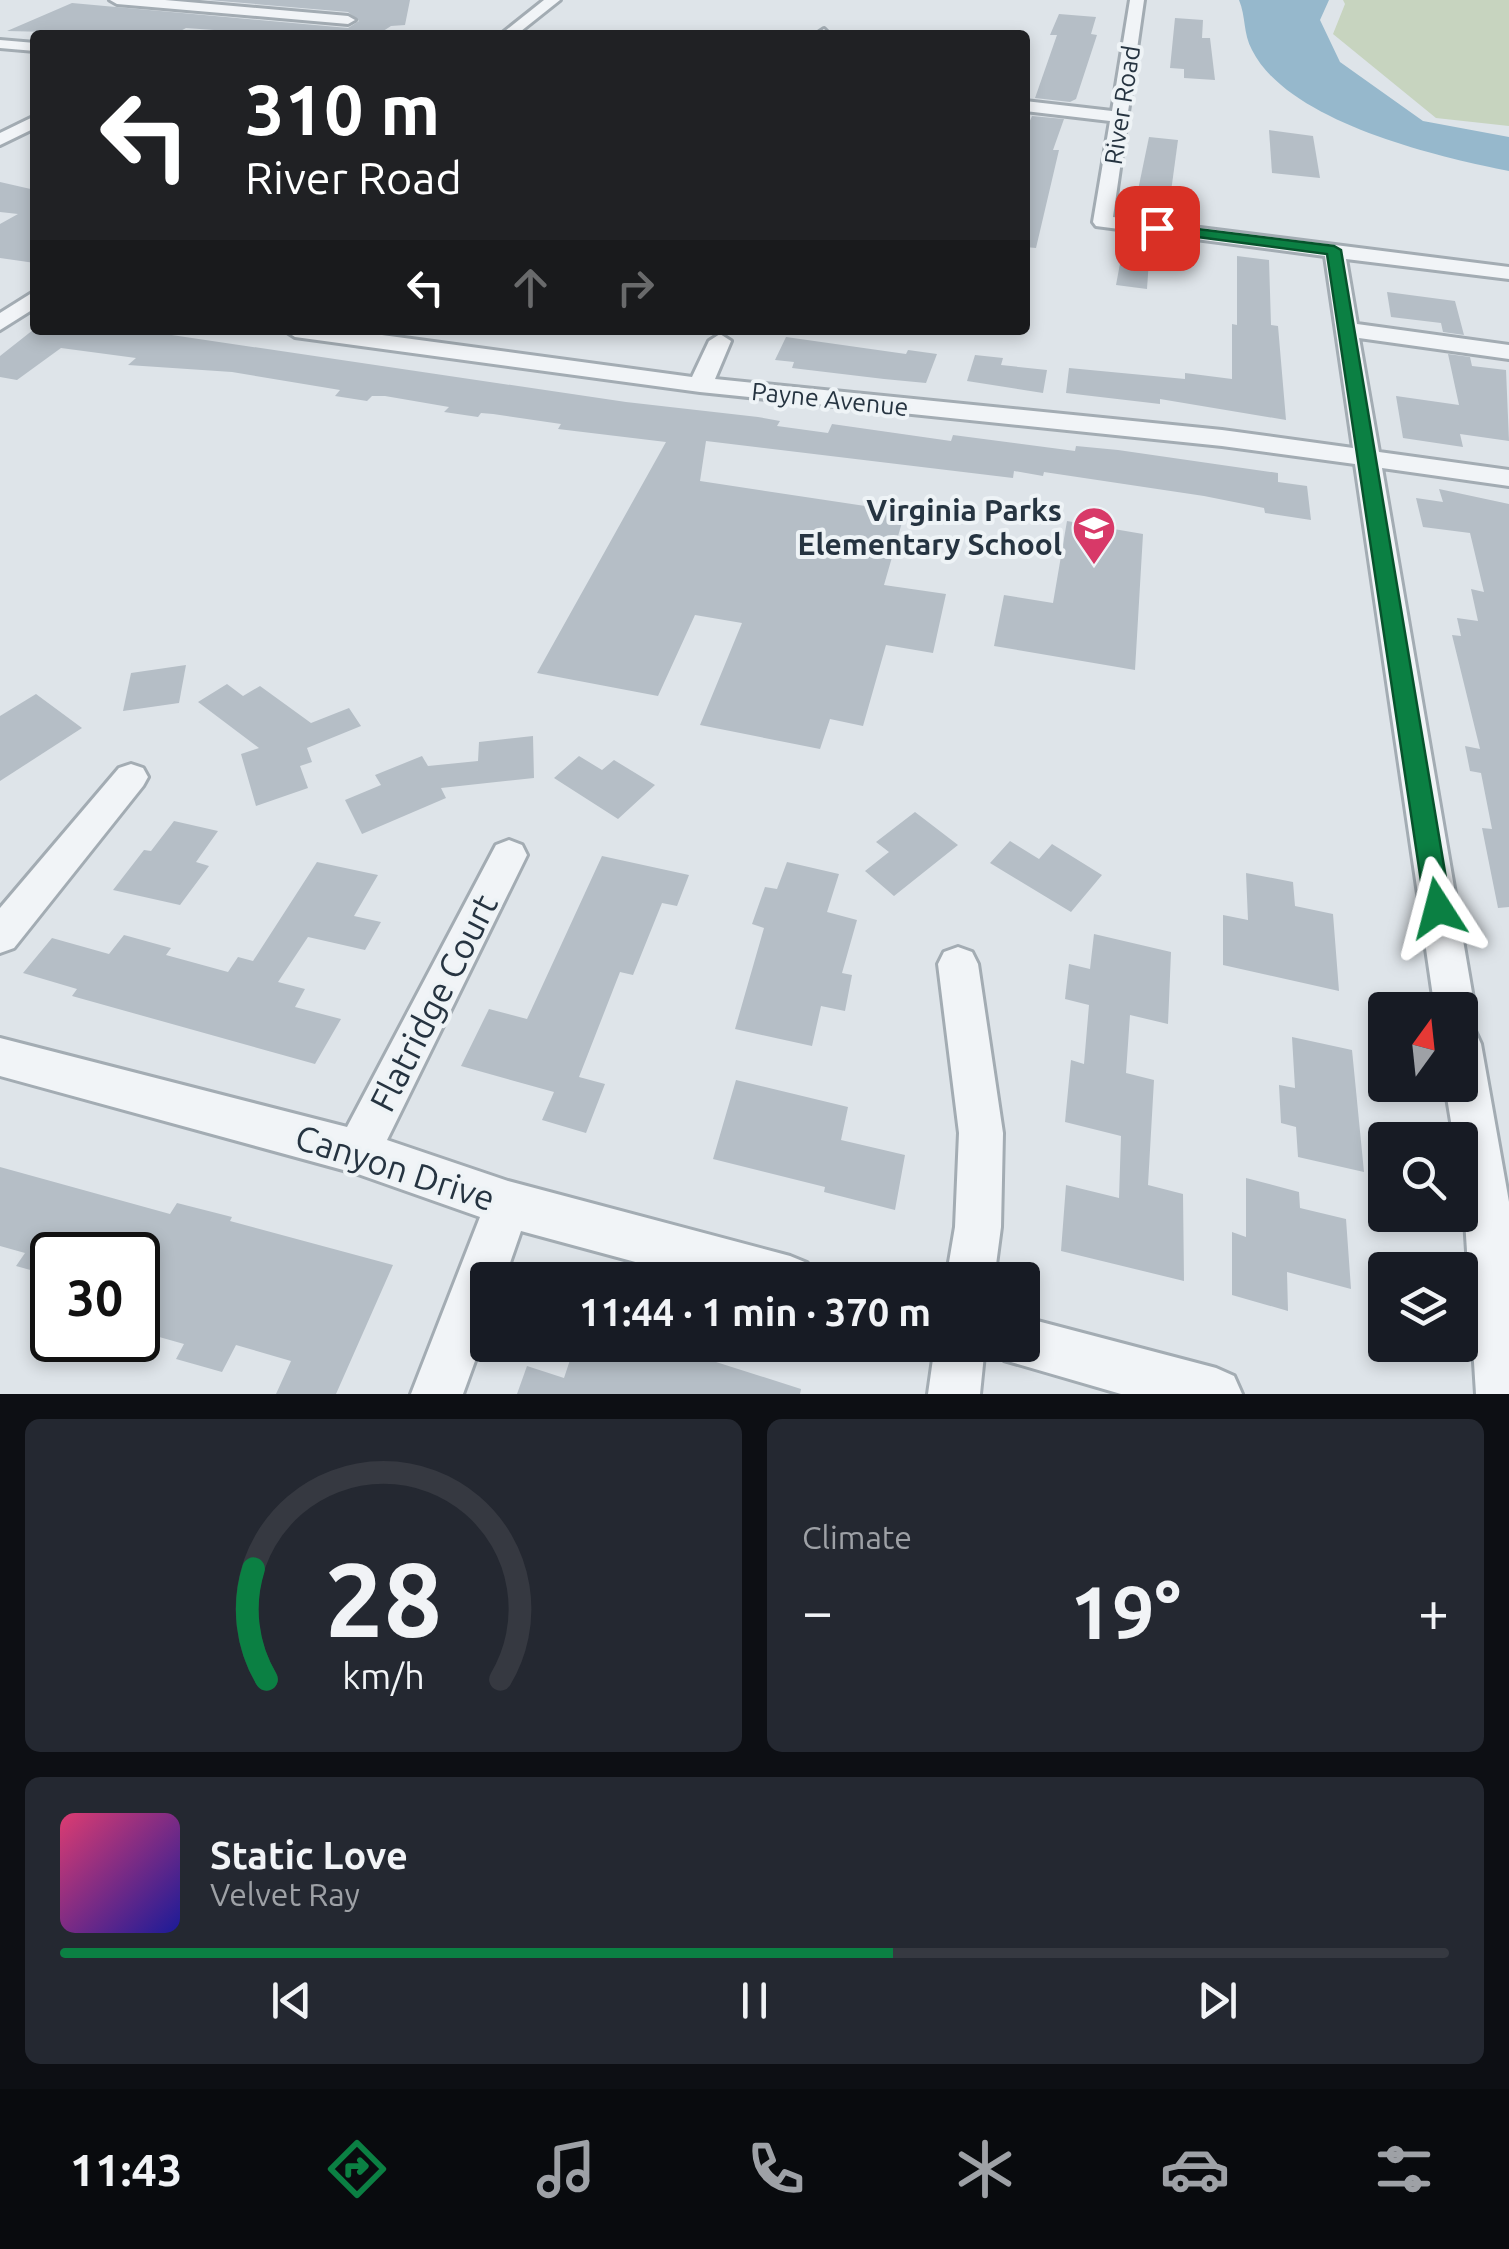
<!DOCTYPE html>
<html lang="en">
<head>
<meta charset="utf-8">
<style>
	body { margin:0; font-family:Ubuntu,sans-serif; background:#242831; color:#f1f3f6; height:100vh; display:flex; flex-direction:column; font-size:38px; white-space:nowrap }
	* { box-sizing:border-box; margin:0 }
	p { font-size:32px; color:#9ea1a6 }
	.icon { flex:none; width:55px; height:55px; fill:none; stroke:currentColor; stroke-width:2; stroke-linecap:round; stroke-linejoin:round }
	.map { position:relative; height:1394px; overflow:hidden }
	.sheet { display:flex; flex-direction:column; gap:25px; padding:25px; background:#0d0f14; flex:1 }
	.sheet>* { flex:none }
	.guide { position:absolute; left:30px; top:30px; width:1000px; height:305px; border-radius:10px; box-shadow:0 5px 15px #0003; background:#202124; color:#fff; overflow:hidden }
	.needle { width:65px; rotate:15deg }
	.controls { position:absolute; left:1368px; top:992px; display:grid; gap:20px }
	.controls a { display:grid; place-items:center; width:110px; height:110px; border-radius:10px; background:#171b24; box-shadow:0 5px 15px #0003; font-size:50px }
	.speed { position:absolute; left:30px; top:1232px; display:flex; gap:20px; font-size:50px; font-weight:700; text-align:center }
	.speed>* { display:grid; place-content:center; width:130px; height:130px; border-radius:50%; background:#171b24; box-shadow:0 5px 15px #0003; line-height:1 }
	.speed .limit { border:5px solid #111; border-radius:15px; background:#fff; color:#111 }
	.pin { position:absolute; display:grid; place-items:center; width:85px; height:85px; color:#fff; margin:-42px; border-radius:20px; box-shadow:0 5px 15px #0006 }
	.me { position:absolute; width:110px; margin:-55px; rotate:351deg; stroke-linejoin:round; filter:drop-shadow(0 0 8px #0008) }
	.turn { display:flex; align-items:center; gap:35px; height:210px; padding:0 50px; font-size:45px }
	.turn .icon { width:130px; height:130px; stroke-width:2.5 }
	.turn b { display:block; font-size:70px; line-height:85px }
	.lanes { display:flex; align-items:center; height:95px; padding:0 50px; background:#0003; justify-content:center; gap:50px; direction:ltr }
	.lanes .off { opacity:.35 }
	.big { font-size:75px; font-weight:600; line-height:1.1 }
	.sheet .widget { flex:1; display:flex; flex-direction:column; justify-content:center; gap:15px; min-width:0; padding:0 35px; border-radius:15px; background:#242831 }
	.sheet .dial { align-items:center; gap:0 }
	.dial svg { height:260px; overflow:visible; fill:none; stroke:#363941; stroke-width:7; stroke-linecap:round; text-anchor:middle }
	.dial text { fill:#f1f3f6; stroke:none }
	.song { display:flex; align-items:center; gap:30px }
	.cover { width:120px; height:120px; border-radius:15px; background:linear-gradient(135deg,hsl(340 70% 55%),hsl(240 70% 35%)) }
	.played { height:10px; border-radius:5px; background:linear-gradient(90deg,#0b8043 60%,#363941 60%) }
	.keys { display:flex; justify-content:space-around; direction:ltr }
	.heat { display:flex; justify-content:space-between; align-items:center; font-size:55px; direction:ltr }
	.sheet .tiles { flex:1; display:grid; gap:25px; grid-template-columns:1fr 1fr }
	.widget:last-child { grid-column:span 2 }
	.trip { position:absolute; left:470px; top:1262px; width:570px; height:100px; border-radius:10px; background:#171b24; box-shadow:0 5px 15px #0003; font-weight:600; line-height:100px; text-align:center }
	.dock { display:flex; height:160px; justify-content:space-around; align-items:center; background:#090b0e; color:#9ea1a6 }
	.dock .icon { width:70px; height:70px }
	.dock .selected { color:#0b8043 }
	.dock b { font-size:45px; color:#f1f3f6 }
	.map>svg:first-child { display:block }
	.green { fill:#c7d4bf }
	.water { fill:#96b8cc }
	.building { fill:#b5bec6 }
	.lines { fill:none; stroke-linecap:round; stroke-linejoin:round }
	.minor-casing { stroke:#a3acb3; stroke-width:6 }
	.minor { fill:#f1f4f7; fill-rule:evenodd }
	.route { fill:#0b8043; stroke:#07532c; stroke-width:2.5 }
	.labels { text-anchor:middle; stroke-width:8; stroke-linejoin:round; paint-order:stroke }
	.far-street-label { font-size:25px; fill:#263441; stroke:#eef3f6 }
	.poi-label { font-size:30px; font-weight:bold; fill:#263441; stroke:#eef3f6; text-anchor:end }
	.near-street-label { font-size:35px; fill:#263441; stroke:#eef3f6 }
</style>
</head>
<body>
<div class="map">
<svg width="1509" height="1394" viewBox="0 0 1509 1394">
	<rect width="100%" height="100%" fill="#dee4e9"/>
	<!-- green -->
	<path class="green" d="M1343,0h166v126l-73,-8 -103,-84 12,-30z"/>
	<!-- water -->
	<path class="water" d="M1239,0h90l-9,20 20,42 83,59 86,16v34c-72,-14 -221,-49 -257,-121 -9,-17 -6,-33 -13,-50z"/>
	<!-- building -->
	<g class="building">
		<path d="M208,0h202l-5,25 -14,1 -14,9h-91l-100,-7 -13,7 -166,-4 65,-28 276,25 11,-7 -11,-9z"/>
		<path d="M1059,14l37,3 -5,17 6,1 -21,64 -6,3 -35,-4 22,-63h-7z"/>
		<path d="M1175,18l28,2 -1,18h8l5,42 -31,-2v-9l-14,-1z"/>
		<path d="M1032,116l32,3 -11,31h6l-23,98 -11,-1v-115z"/>
		<path d="M1269,130l44,6 7,42 -48,-5z"/>
		<path d="M1149,137l29,3 -8,59 -33,-4z"/>
		<path d="M0,182l35,8v73l-35,-5v-34l18,-10 -18,-2z"/>
		<path d="M1124,242l26,3 -3,44 -31,-4z"/>
		<path d="M1237,256l32,4 2,65 7,1 8,94 -126,-21v5l-94,-11 3,-25 116,11v-6l47,6v-55l5,1z"/>
		<path d="M1387,292l68,9 9,34 -21,-3 -2,-9 -50,-6z"/>
		<path d="M33,330h105l488,72 132,15 22,4 -3,5 51,7 4,-9 119,17 2,-6 122,16 1,-5 42,4 160,23v9l29,4 4,34 -46,-7 -1,-5 -60,-12 -160,-24 -1,4 -29,-5 -1,7 -307,-37 -6,40 205,31 -21,73 62,9 -13,59 -47,-8 -23,81 -33,-7 -10,30 -120,-24 42,-102 -47,-8 -37,81 -121,-23 129,-231 -108,-13 3,-5 -68,-10 -12,-1 -3,4 -34,-5 5,-5 -64,-11h-13l-5,5 -32,-5 5,-6 -108,-18 -104,-7 8,-7 -75,-10 -44,32 -17,-3v-21z"/>
		<path d="M786,337l120,17 2,-4 29,4 -11,29 -42,-4 -92,-11 2,-6 -19,-2z"/>
		<path d="M1448,354l22,3 2,9 34,4 3,71 -49,-7 3,13 -60,-9 -7,-42 63,9z"/>
		<path d="M975,355l28,3 -2,7 46,5 -4,23 -76,-12z"/>
		<path d="M1439,489l70,15v403l-11,1 -16,-80 10,1 -11,-56 -11,-2 -5,-25 15,3 -28,-114 9,1 -4,-18 21,3 -7,-32 13,3 -14,-59 -47,-6 -7,-29 27,4z"/>
		<path d="M1067,521l76,13 -8,136 -141,-24 10,-51 49,8z"/>
		<path d="M186,665l-7,38 -56,8 8,-38z"/>
		<path d="M227,684l16,12 17,-10 51,37 38,-15 12,18 -54,22 5,14 -12,4 8,22 -52,18 -15,-52 18,-6 -61,-46z"/>
		<path d="M36,694l46,34 -82,53v-65z"/>
		<path d="M533,736l1,42 -93,10 5,10 -84,36 -17,-34 36,-15 -6,-10 47,-19 6,10 50,-5 1,-19z"/>
		<path d="M579,756l23,14 12,-10 41,25 -37,34 -64,-41z"/>
		<path d="M915,812l43,33 -64,51 -29,-25 24,-19 -13,-10z"/>
		<path d="M174,821l44,10 -22,31 13,4 -29,39 -67,-15 31,-40 7,1z"/>
		<path d="M1010,841l29,18 13,-15 50,31 -31,37 -81,-49z"/>
		<path d="M602,856l87,19 -12,31 -15,-3 -29,72 -13,-3 -41,105 26,7 -19,49 -44,-13 12,-28 -93,-26 28,-57 38,10z"/>
		<path d="M317,862l61,13 -24,41 27,6 -16,28 -57,-13 -30,45 27,7 -10,18 46,12 -26,45 -243,-68 5,-7 -54,-16 29,-35 57,16 15,-19 47,13 -5,7 62,17 10,-15 15,4z"/>
		<path d="M787,862l52,12 -12,38 30,8 -15,53 10,2 -7,36 -24,-5 -9,40 -77,-17 29,-101 -12,-4 13,-37 12,2z"/>
		<path d="M1246,873l47,9 2,24 38,8 6,77 -116,-26v-50l25,5z"/>
		<path d="M1094,934l77,18 -3,72 -38,-9 -4,58 28,7 -6,105 35,9 1,87 -123,-30 5,-66 53,13 2,-62 -56,-14 6,-62 13,4 5,-59 -24,-6 4,-35 21,5z"/>
		<path d="M1292,1037l60,13 12,122 -66,-15 -2,-30 -15,-4 -2,-38 16,3z"/>
		<path d="M736,1080l112,27 -7,33 64,15 -10,55 -71,-18 1,-5 -112,-28z"/>
		<path d="M0,1167l170,47 7,-11 55,14 -2,4 163,44 -57,129h-60l15,-33 -55,-16 -14,27 -46,-13 8,-15 -46,-13v-76h-86v21l-36,-10 9,-13 -25,-7z"/>
		<path d="M1246,1178l53,14 1,16 46,11 5,70 -64,-17 1,39 -56,-16v-63l14,5z"/>
		<path d="M575,1345h99l21,6 -1,4 107,34 -1,5h-283l10,-28 37,12z"/>
	</g>
	<g class="lines">
		<!-- minor casing -->
		<g class="minor-casing">
			<g id="minor">
				<path d="M110,0h55l183,16 7,4 -7,4 -231,-20z"/>
				<path d="M544,0h16l-44,35h-16z"/>
				<path d="M1130,0h14l-31,217 396,50v12l-163,-20 11,65 152,21v14l-150,-21 20,114 130,18v16l-127,-18 93,542 -6,13 -7,3 13,5 6,13 28,158v192h-33l-16,-254h-6l-9,-55h15v-75h-25l-80,-546 -133,-18 -522,-54 -405,-55 -11,-7h61l347,47 17,-36 11,-7 11,7 -16,38 507,51 131,18 -28,-192 -229,-30 -3,-4 17,-101 -85,-10v-10l87,10z"/>
				<path d="M824,29l6,6h-15z"/>
				<path d="M0,40l35,3v8l-35,-3z"/>
				<path d="M35,116v12l-35,17v-12z"/>
				<path d="M35,291v17l-35,22v-17z"/>
				<path d="M131,764l12,4 5,9 -5,9 -129,162 -14,5v-45l119,-140z"/>
				<path d="M509,840l13,5 5,10 -140,285 121,41 282,75 17,7 7,17h-112l-181,-49 -17,49h-16v45l-25,69h-52l69,-177 -122,-43 -358,-98v-38l347,89 149,-282z"/>
				<path d="M958,947l14,5 6,12 25,169 -2,94 -7,53h-48l9,-53 4,-94 -21,-169 6,-12z"/>
				<path d="M1022,1317l194,51 18,8 8,18h-121l-117,-34 -6,-15h24z"/>
				<path d="M935,1345h50l-5,49h-52z"/>
			</g>
		</g>
		<!-- minor -->
		<use href="#minor" class="minor"/>
	</g>
	<!-- route -->
	<path class="route" d="M1157,224l177,22 7,4 110,658 -4,7 -9,4 -9,-4 -4,-7 -98,-654 -175,-23 -2,-3z"/>
	<!-- icons -->
	<defs>
		<g id="school-pin" transform="scale(2.25)"><path d="M0 17L-7.5 6A9.5 9.5 0 1 1 7.5 6Z" fill="#d83968" stroke="#eef3f6"/><path d="M0-5L7-2L0 1L-7-2ZM-4 1L0 2.5L4 1V4Q0 6-4 4Z" fill="#fff"/></g>
	</defs>
	<g fill-rule="evenodd">
		<use href="#school-pin" x="1094" y="528"/>
	</g>
	<g class="labels">
		<!-- far-street labels -->
		<g class="far-street-label">
			<text transform="translate(1122 105) rotate(-81)" y="9">River Road</text>
			<text transform="translate(830 399) rotate(6)" y="9">Payne Avenue</text>
		</g>
		<!-- poi labels -->
		<g class="poi-label">
			<text x="1062" y="521">Virginia Parks<tspan x="1062" dy="34">Elementary School</tspan></text>
		</g>
		<!-- near-street labels -->
		<g class="near-street-label">
			<text transform="translate(434 1003) rotate(-63)" y="12">Flatridge Court</text>
			<text transform="translate(395 1168) rotate(18)" y="12">Canyon Drive</text>
		</g>
	</g>
</svg>
<div class="controls">
<a><svg class="needle" viewBox="-14 -14 28 28"><path d="M0-13l5 13h-10z" fill="#e53935"/><path d="M0 13l5-13h-10z" fill="#9ea1a6"/></svg></a>
<a><svg class="icon" aria-label="search" viewBox="0 0 24 24"><circle cx="10" cy="10" r="6"/><path d="M15 15l6 6"/></svg></a>
<a><svg class="icon" aria-label="layers" viewBox="0 0 24 24"><path d="M12 4l9 5-9 5-9-5zM3 14l9 5 9-5"/></svg></a>
</div>
<div class="speed"><div class="limit">30</div></div>
<div class="pin" style="left:1157px;top:228px;background:#d93025"><svg class="icon" aria-label="arrive" viewBox="0 0 24 24"><path d="M6 21V4h12l-3 4 3 4H6"/></svg></div>
<svg class="me" style="left:1438px;top:908px" viewBox="-20 -20 40 40"><path d="M0-17L14 15 0 8-14 15z" fill="#0b8043" stroke="#fff" stroke-width="4"/></svg>
<div class="trip">11:44 · 1 min · 370 m</div>
<div class="guide">
<div class="turn"><svg class="icon" aria-label="left" viewBox="0 0 24 24"><path d="M17 20v-9H6M10 6l-5 5 5 5"/></svg><div><b>310 m</b>River Road</div></div>
<div class="lanes"><svg class="icon" aria-label="left" viewBox="0 0 24 24"><path d="M17 20v-9H6M10 6l-5 5 5 5"/></svg><svg class="icon off" aria-label="ahead" viewBox="0 0 24 24"><path d="M12 20V5M6 11l6-6 6 6"/></svg><svg class="icon off" aria-label="right" viewBox="0 0 24 24"><path d="M7 20v-9h11M14 6l5 5-5 5"/></svg></div>
</div>
</div>
<section class="sheet">
<div class="tiles">
<div class="widget dial"><svg viewBox="0 0 100 80">
<path d="M14 69A42 42 0 1 1 86 69"/>
<path d="M14 69A42 42 0 0 1 10 35" stroke="#0b8043"/>
<text x="50" y="56" font-size="32" font-weight="700">28</text>
<text x="50" y="72" font-size="11">km/h</text>
</svg></div>
<div class="widget"><p>Climate</p>
<div class="heat"><a>−</a><b class="big">19°</b><a>+</a></div>
</div>
<div class="widget">
<div class="song"><i class="cover"></i><div><b>Static Love</b><p>Velvet Ray</p></div></div>
<div class="played"></div>
<div class="keys"><svg class="icon" aria-label="previous" viewBox="0 0 24 24"><path d="M18 5L8 12l10 7zM5 5v14"/></svg><svg class="icon" aria-label="pause" viewBox="0 0 24 24"><path d="M8 5v14M16 5v14"/></svg><svg class="icon" aria-label="next" viewBox="0 0 24 24"><path d="M6 5l10 7-10 7zM19 5v14"/></svg></div>
</div>
</div>
</section>
<nav class="dock">
<b>11:43</b>
<svg class="icon selected" aria-label="directions" viewBox="0 0 24 24"><path d="M12 3l9 9-9 9-9-9zM9 14v-3h6M13 9l2 2-2 2"/></svg>
<svg class="icon" aria-label="music" viewBox="0 0 24 24"><path d="M9 18V5l10-2v13"/><circle cx="6" cy="18" r="3"/><circle cx="16" cy="16" r="3"/></svg>
<svg class="icon" aria-label="phone" viewBox="0 0 24 24"><path d="M5 4h4l2 5-3 2q2 4 5 5l2-3 5 2v4C11 20 4 13 5 4z"/></svg>
<svg class="icon" aria-label="climate" viewBox="0 0 24 24"><path d="M12 3v18M4 7l16 10M4 17L20 7"/></svg>
<svg class="icon" aria-label="car" viewBox="0 0 24 24"><path d="M5 17H2v-5l4-1 3-4h7l3 4 3 1v5h-3M9 17h6M6 11h13"/><circle cx="7" cy="17" r="2"/><circle cx="17" cy="17" r="2"/></svg>
<svg class="icon" aria-label="filters" viewBox="0 0 24 24"><path d="M4 7h16M4 17h16"/><circle cx="9" cy="7" r="2"/><circle cx="15" cy="17" r="2"/></svg>
</nav>
</body>
</html>
